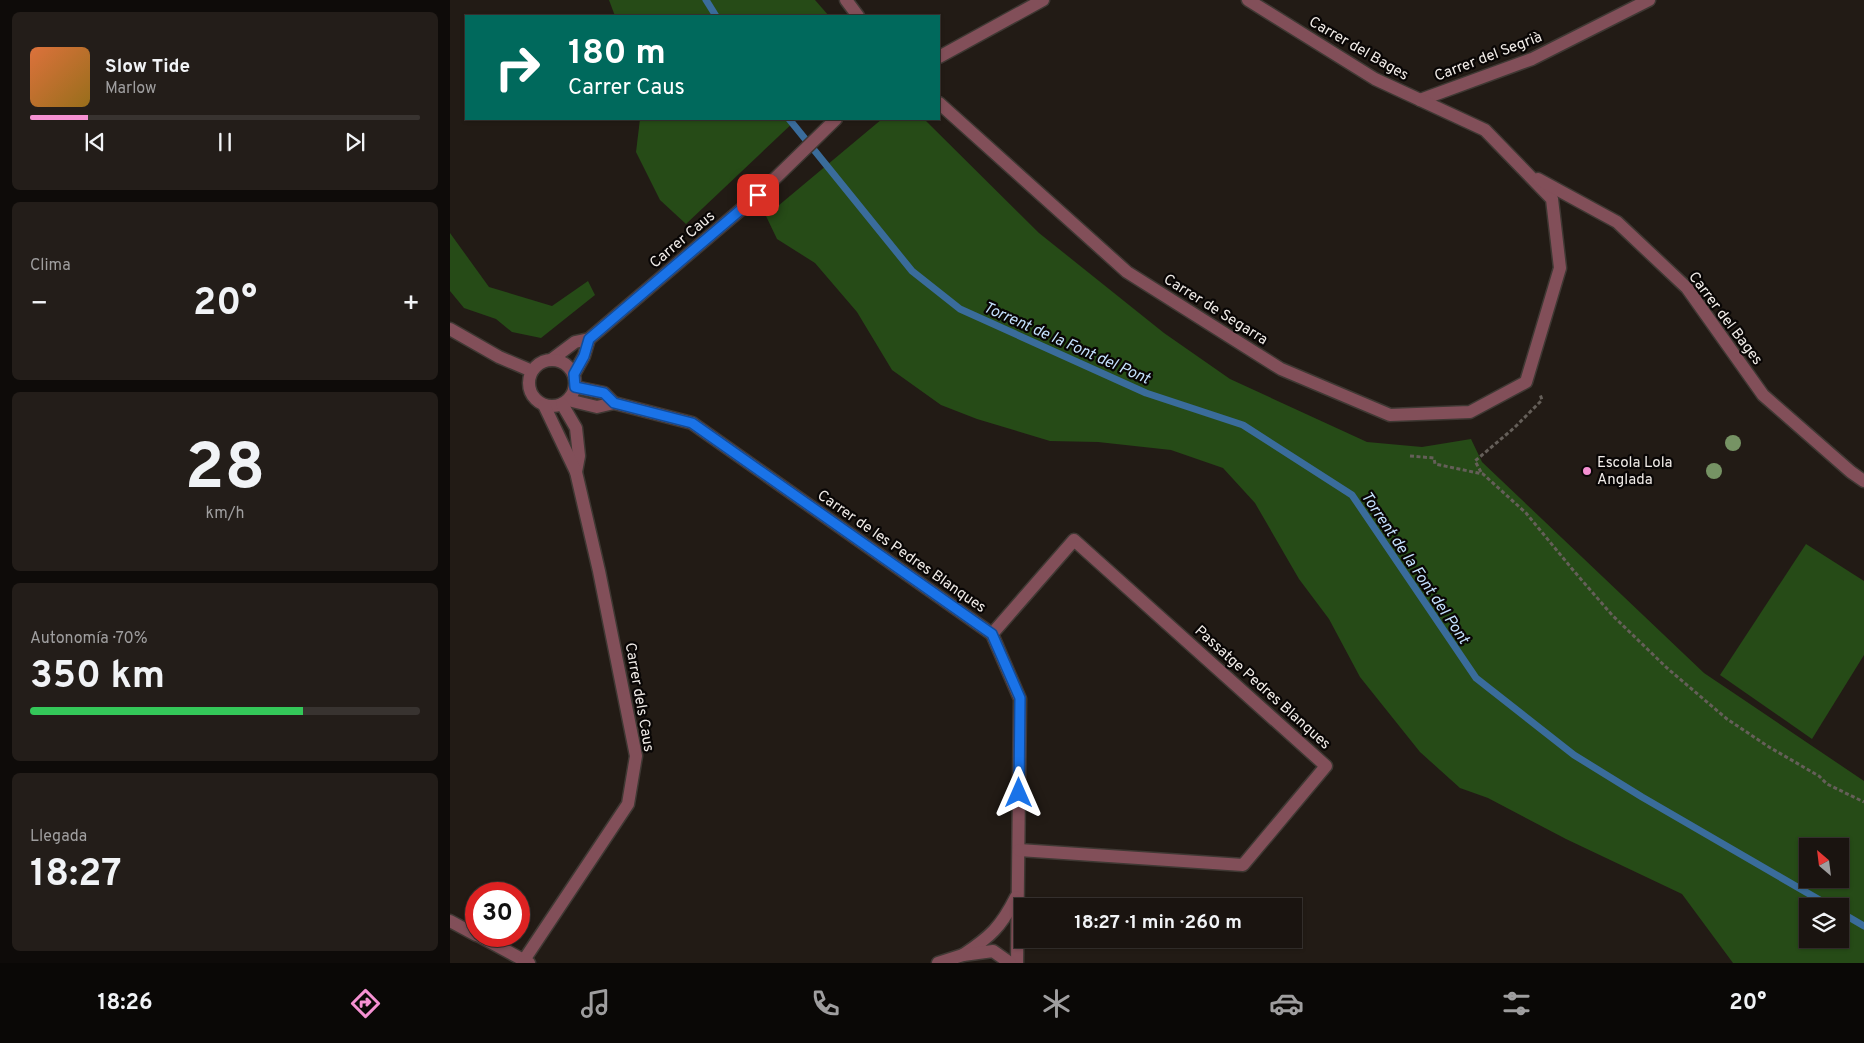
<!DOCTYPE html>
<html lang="es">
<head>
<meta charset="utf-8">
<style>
	body { margin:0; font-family:Overpass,sans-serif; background:#231d19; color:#f1f3f6; height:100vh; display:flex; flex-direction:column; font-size:19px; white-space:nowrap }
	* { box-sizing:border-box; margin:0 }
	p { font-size:16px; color:#9f9e9f }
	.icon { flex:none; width:28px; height:28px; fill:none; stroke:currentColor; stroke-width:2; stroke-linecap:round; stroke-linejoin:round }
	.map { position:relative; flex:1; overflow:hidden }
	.drawer { display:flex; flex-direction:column; gap:12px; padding:12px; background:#0e0b09; width:450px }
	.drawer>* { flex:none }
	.guide { position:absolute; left:15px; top:15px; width:475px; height:105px; border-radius:0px; box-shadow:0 1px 4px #0004,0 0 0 1px #383330; background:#00695c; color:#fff; overflow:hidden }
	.needle { width:32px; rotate:332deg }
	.tools { position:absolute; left:1349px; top:838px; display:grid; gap:10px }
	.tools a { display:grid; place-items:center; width:50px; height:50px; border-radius:0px; background:#1a1410; box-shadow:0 1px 4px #0004,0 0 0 1px #383330; font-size:25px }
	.speed { position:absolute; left:15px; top:882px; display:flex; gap:10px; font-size:25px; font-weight:700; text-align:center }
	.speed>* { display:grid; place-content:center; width:65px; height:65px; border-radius:50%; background:#1a1410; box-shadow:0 1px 4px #0004,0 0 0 1px #383330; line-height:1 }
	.speed .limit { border:8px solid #d22; background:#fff; color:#111 }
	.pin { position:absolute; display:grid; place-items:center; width:42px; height:42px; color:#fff; margin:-21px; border-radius:10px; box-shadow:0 2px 8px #0006 }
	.me { position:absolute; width:55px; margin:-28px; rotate:0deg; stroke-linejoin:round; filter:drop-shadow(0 0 4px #0008) }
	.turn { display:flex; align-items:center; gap:18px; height:105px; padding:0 20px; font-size:22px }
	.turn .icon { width:65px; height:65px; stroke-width:2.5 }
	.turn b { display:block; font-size:35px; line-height:42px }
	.big { font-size:38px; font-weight:700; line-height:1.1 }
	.drawer .widget { flex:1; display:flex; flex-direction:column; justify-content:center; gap:8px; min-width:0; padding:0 18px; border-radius:8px; background:#231d19 }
	.drawer .dial { align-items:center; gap:0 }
	.dial b { font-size:65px; line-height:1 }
	.song { display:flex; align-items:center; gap:15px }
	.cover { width:60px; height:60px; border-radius:8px; background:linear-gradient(135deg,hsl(20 70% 55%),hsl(40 70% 35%)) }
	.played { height:5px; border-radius:2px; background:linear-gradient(90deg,#f591d2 15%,#383330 15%) }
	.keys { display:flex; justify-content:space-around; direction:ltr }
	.heat { display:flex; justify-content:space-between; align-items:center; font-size:28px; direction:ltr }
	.charge { height:8px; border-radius:4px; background:linear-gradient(90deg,#34c759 70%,#383330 0) }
	.trip { position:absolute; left:564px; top:898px; width:288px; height:50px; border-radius:0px; background:#1a1410; box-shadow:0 1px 4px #0004,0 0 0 1px #383330; font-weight:700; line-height:50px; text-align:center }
	.tabs { display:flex; height:80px; justify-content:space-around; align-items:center; background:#0a0806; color:#9f9e9f }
	.tabs .icon { width:35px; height:35px }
	.tabs .active { color:#f591d2 }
	.tabs b { font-size:22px; color:#f1f3f6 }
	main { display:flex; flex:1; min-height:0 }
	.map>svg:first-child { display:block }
	.green { fill:#264b17; fill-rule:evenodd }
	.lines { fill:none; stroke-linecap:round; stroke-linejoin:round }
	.stream { stroke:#3a6c9b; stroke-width:7 }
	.pedestrian-casing { stroke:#3f3833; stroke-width:15 }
	.minor-casing { stroke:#3f3833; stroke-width:15 }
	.path { stroke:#655f59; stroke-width:3; stroke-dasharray:4 2.5; stroke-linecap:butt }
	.pedestrian { stroke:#824f59; stroke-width:12 }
	.minor { stroke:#824f59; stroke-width:12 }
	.tree { fill:#769364 }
	.route-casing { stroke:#114b97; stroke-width:12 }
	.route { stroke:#1a73e8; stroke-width:9 }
	.poi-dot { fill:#f591d2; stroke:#090605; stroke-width:2 }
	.labels { text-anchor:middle; stroke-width:4.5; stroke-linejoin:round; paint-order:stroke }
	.street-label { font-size:15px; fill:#f1ece8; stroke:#090605 }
	.poi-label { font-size:15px; fill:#f1ece8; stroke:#090605; text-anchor:start }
	.water-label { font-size:16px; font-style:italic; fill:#c3dffc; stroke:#090605 }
</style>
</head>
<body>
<main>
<section class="drawer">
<div class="widget">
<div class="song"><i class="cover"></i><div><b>Slow Tide</b><p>Marlow</p></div></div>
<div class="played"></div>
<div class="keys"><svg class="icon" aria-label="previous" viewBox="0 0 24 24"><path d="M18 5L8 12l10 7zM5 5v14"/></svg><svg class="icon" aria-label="pause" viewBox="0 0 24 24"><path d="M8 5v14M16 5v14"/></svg><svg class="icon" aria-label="next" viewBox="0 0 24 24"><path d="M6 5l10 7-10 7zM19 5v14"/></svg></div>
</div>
<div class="widget"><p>Clima</p>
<div class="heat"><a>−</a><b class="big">20°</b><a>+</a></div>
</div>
<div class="widget dial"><b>28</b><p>km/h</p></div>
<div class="widget"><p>Autonomía · 70%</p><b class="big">350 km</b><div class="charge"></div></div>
<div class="widget"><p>Llegada</p><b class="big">18:27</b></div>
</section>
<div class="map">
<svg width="1414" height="963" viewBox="0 0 1414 963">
	<rect width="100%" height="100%" fill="#221b15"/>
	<!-- green -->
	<g class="green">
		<path d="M159,0h206l14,16h-214z"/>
		<path d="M190,119h157l-111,105 -26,-24 -24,-48z"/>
		<path d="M432,119h42l115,114 125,100 66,46 137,63 55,5 49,-8 11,23 222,211 160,108v182h-131l-51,-69 -116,-55 -78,-41 -28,-10 -40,-36 -60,-75 -31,-58 -30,-40 -44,-76 -32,-35 -52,-18 -73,-8 -48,-1 -73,-22 -36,-14 -49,-35 -35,-58 -42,-49 -38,-24 -11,-23zM1390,846v33h-32v-33zM1390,906v33h-32v-33z"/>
		<path d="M0,233l39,54 63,19 36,-25 7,14 -54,43 -29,-6 -16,-13 -32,-11 -14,-17z"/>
		<path d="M1356,544l58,37v74l-52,84 -92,-64z"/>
	</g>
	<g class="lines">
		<!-- stream -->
		<g class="stream">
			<path d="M256,0l10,16"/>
			<path d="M339,119l123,152 48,38 186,84 97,32 109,70 124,183 98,77 68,42 188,109"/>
			<path d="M1390,912l24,14"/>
		</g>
		<!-- pedestrian casing -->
		<g class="pedestrian-casing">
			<path id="pedestrian" d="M489,57l104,-57"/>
		</g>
		<!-- minor casing -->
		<g class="minor-casing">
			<g id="minor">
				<path d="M396,0l12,16"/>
				<path d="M970,100l112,-41 117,-59"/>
				<path d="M489,103l188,169 154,97 109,46 80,-3 56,-30 34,-114 -8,-69 -67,-69 -110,-51 -127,-79"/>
				<path d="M1088,179l79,43 70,66 76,107 88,77 13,9"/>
				<path d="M0,329l49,28 33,14"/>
				<path d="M101,360l24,-18 14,-3 169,-144 78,-76"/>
				<circle cx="102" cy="383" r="23"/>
				<path d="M124,374l10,-18 5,-17"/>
				<path d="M125,387l29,6 10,10"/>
				<path d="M118,400l29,7 17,-4 78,20 300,211 28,65 -3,264"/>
				<path d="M112,404l14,24 3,28 -3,16"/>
				<path d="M542,634l82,-94 252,226 -83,99 -224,-15"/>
				<path d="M0,921l26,14"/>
				<path d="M29,936l50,27"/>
				<path d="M513,955c27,-18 38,-28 53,-58"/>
				<path d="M74,960l104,-156 8,-48 -37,-185 -23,-99 -32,-67"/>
				<path d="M488,963l25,-8 30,-4 17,12"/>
			</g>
		</g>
		<!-- path -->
		<g class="path">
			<path d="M960,456l24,2 1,6 48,10 43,39 47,57 39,45 55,53 60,51 42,28 50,29 8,8 37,18"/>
			<path d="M1031,472l-6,-11 39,-33 28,-28 -2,-6"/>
		</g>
		<!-- pedestrian -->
		<use href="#pedestrian" class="pedestrian"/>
		<!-- minor -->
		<use href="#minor" class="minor"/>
	</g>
	<!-- trees -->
	<g class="tree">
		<circle cx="1283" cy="443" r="8"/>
		<circle cx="1264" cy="471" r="8"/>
	</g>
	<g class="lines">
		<!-- route casing -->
		<g class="route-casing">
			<path id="route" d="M308,195l-169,144 -5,17 -10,18 1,13 29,6 10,10 78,20 300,211 28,64 -1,95"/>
		</g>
		<!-- route -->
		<use href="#route" class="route"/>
	</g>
	<!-- markers -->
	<circle class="poi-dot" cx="1137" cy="471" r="5"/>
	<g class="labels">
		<!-- street labels -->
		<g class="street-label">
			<text transform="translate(909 48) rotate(30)" y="5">Carrer del Bages</text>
			<text transform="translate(1038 56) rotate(-21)" y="5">Carrer del Segrià</text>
			<text transform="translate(232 239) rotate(-40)" y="5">Carrer Caus</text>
			<text transform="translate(766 309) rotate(32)" y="5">Carrer de Segarra</text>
			<text transform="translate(1276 318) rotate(53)" y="5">Carrer del Bages</text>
			<text transform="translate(452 551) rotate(35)" y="5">Carrer de les Pedres Blanques</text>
			<text transform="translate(813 687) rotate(42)" y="5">Passatge Pedres Blanques</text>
			<text transform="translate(190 697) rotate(80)" y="5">Carrer dels Caus</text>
		</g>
		<!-- poi labels -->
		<g class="poi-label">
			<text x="1147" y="467">Escola Lola<tspan x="1147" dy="17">Anglada</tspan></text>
		</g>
		<!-- water labels -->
		<g class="water-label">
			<text transform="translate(617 342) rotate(24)" y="6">Torrent de la Font del Pont</text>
			<text transform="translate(966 567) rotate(56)" y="6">Torrent de la Font del Pont</text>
		</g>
	</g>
</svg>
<div class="tools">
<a><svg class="needle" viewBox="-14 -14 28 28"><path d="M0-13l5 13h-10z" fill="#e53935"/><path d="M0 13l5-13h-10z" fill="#9f9e9f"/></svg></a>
<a><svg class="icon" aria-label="layers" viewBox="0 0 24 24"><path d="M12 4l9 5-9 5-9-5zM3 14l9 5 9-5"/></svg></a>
</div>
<div class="speed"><div class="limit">30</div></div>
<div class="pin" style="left:308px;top:195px;background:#d93025"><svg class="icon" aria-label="arrive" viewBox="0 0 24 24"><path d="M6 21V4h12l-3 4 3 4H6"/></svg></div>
<svg class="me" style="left:569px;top:793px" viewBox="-20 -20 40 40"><path d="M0-17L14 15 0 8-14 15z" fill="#1a73e8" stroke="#fff" stroke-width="4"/></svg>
<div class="trip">18:27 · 1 min · 260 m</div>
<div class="guide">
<div class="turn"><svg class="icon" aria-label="right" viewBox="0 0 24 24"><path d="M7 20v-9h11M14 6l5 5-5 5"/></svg><div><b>180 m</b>Carrer Caus</div></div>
</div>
</div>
</main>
<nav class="tabs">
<b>18:26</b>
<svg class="icon active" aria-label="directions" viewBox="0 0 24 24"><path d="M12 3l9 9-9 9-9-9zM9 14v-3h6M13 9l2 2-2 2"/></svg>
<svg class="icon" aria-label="music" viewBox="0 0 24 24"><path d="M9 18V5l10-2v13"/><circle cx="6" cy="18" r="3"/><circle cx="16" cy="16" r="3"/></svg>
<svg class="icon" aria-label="phone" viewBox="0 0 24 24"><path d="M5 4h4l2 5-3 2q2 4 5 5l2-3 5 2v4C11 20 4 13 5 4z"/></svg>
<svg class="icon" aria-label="climate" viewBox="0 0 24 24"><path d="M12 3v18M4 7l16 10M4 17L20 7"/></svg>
<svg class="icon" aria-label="car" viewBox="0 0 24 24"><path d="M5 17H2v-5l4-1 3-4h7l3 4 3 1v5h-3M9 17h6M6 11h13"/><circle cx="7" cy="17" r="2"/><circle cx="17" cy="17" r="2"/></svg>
<svg class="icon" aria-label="filters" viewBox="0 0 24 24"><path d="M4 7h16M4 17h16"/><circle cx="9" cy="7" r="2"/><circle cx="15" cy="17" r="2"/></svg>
<b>20°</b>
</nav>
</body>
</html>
